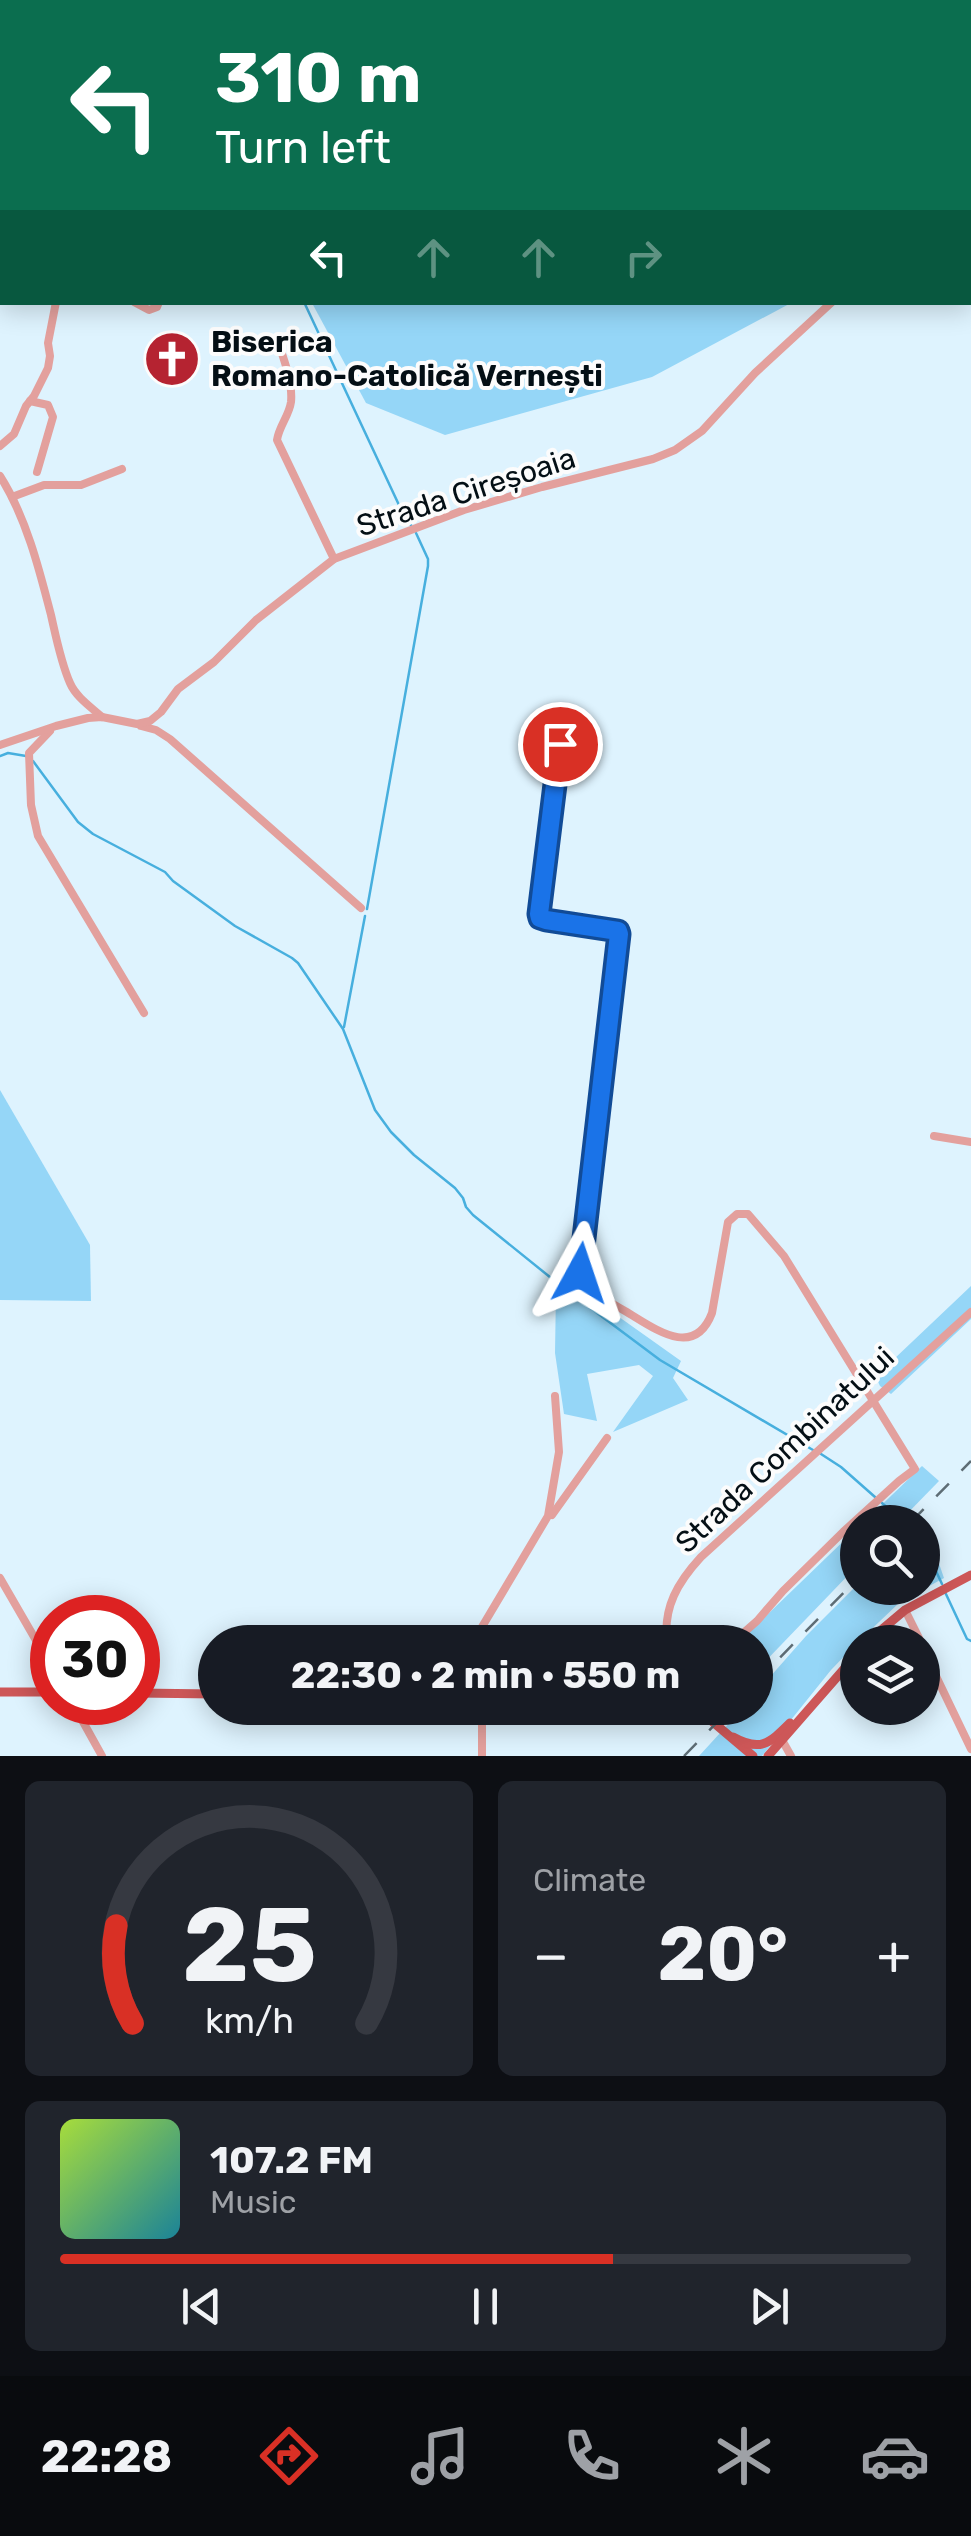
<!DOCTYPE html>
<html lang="en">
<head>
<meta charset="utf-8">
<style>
	body { margin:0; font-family:Rubik,sans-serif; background:#20242c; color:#f1f3f6; height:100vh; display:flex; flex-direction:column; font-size:38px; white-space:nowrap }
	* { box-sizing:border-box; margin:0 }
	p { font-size:32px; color:#9ea1a6 }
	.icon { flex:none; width:55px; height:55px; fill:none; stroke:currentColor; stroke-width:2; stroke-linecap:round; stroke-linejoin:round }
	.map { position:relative; height:1756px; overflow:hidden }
	.panel { display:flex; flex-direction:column; gap:25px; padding:25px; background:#0d0f14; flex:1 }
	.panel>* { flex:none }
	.hud { position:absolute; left:0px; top:0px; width:972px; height:305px; box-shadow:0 5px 25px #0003; background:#0b6e4f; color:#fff; overflow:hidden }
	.buttons { position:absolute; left:840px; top:1505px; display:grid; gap:20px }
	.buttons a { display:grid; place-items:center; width:100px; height:100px; border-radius:50%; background:#171b24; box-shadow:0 5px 25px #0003; font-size:50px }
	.speed { position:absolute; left:30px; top:1595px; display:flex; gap:20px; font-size:50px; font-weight:700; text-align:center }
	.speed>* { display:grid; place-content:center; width:130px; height:130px; border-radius:50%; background:#171b24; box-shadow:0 5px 25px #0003; line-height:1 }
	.speed .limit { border:15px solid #d22; background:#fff; color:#111 }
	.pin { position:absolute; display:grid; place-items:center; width:85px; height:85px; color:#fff; margin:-42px; border:5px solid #fff; border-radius:50%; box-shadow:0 2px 10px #0007 }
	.me { position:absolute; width:110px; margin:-55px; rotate:5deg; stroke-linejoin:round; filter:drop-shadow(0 0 8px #0008) }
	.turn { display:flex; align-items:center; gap:35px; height:210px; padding:0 50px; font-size:45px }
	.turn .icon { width:130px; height:130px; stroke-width:2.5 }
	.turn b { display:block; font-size:70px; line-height:85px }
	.lanes { display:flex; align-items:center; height:95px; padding:0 50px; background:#0003; justify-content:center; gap:50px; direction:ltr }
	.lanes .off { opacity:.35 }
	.big { font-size:75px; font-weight:700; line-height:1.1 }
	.panel .tile { flex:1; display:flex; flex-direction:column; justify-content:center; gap:15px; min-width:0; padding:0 35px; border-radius:15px; background:#20242c }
	.panel .dial { align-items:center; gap:0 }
	.dial svg { height:260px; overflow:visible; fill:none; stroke:#363941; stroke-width:7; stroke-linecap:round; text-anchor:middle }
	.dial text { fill:#f1f3f6; stroke:none }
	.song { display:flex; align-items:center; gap:30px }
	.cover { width:120px; height:120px; border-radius:15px; background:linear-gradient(135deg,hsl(80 70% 55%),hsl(190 70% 35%)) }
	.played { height:10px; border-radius:5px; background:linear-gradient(90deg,#d93025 65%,#363941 65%) }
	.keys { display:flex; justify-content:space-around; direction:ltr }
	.heat { display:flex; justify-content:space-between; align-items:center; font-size:55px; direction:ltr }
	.panel .tiles { flex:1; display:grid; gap:25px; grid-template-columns:1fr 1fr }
	.tile:last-child { grid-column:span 2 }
	.trip { position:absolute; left:198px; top:1625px; width:575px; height:100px; border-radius:50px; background:#171b24; box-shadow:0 5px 25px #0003; font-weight:700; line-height:100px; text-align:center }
	.tab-bar { display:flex; height:160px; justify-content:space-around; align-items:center; background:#090b0e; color:#9ea1a6 }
	.tab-bar .icon { width:70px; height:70px }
	.tab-bar .selected { color:#d93025 }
	.tab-bar b { font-size:45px; color:#f1f3f6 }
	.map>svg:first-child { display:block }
	.green { fill:#95d6f7 }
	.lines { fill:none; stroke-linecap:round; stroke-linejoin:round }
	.stream { stroke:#47afde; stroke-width:2.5 }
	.minor { stroke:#e3a09d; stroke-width:8 }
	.major { stroke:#cd5758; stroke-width:9 }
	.rail { stroke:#5e6d75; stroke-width:2.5; stroke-dasharray:18 18; stroke-linecap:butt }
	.route-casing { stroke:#114b97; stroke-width:25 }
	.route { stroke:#1a73e8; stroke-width:18 }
	.labels { text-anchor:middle; stroke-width:8; stroke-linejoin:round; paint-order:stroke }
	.poi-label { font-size:30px; font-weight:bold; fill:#040f15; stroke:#fcfcfc; text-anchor:start }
	.street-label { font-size:30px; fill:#040f15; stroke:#fcfcfc }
</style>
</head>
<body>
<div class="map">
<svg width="971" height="1756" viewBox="0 0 971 1756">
	<rect width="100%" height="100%" fill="#def3fe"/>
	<!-- green -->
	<g class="green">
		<path d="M208,0h608l1,2h-608z"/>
		<path d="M312,303h479l-139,74 -207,58 -79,-32z"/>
		<path d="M0,1090l90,155 1,56 -91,-1z"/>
		<path d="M567,1280l114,81 -8,17 15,22 -75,32 40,-56 -14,-11 -52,9 10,47 -33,-7 -9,-61 1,-62z"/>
		<path d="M971,1286v33l-80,75 -11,-8 -6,-13 19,-13z"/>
		<path d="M922,1466l17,15 -40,41h-35z"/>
		<path d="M924,1520l20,58 -44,24 -42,40 -27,28 -69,86h-63l44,-48h12v-14l51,-58 51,-51 1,3h64v-66z"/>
		<path d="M857,1528v38l-102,106v-30h-16z"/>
	</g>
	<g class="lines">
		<!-- stream -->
		<g class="stream">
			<path d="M225,0l2,2"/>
			<path d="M304,302l102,218 5,5"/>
			<path d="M0,756l8,-3 18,3"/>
			<path d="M33,761l45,61 15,12 72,38 8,9 62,45 57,32 6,5 45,66 32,81 16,22 23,23 41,33 8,10 3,9 7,8 88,71 99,74 153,90"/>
			<path d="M367,909l61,-343v-7l-12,-26"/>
			<path d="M344,1027l21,-111"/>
			<path d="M821,1454l20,13 34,30"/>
			<path d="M882,1503l21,19"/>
			<path d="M922,1541l20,43"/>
			<path d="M945,1592l22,47 4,2"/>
		</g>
		<!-- minor -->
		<g class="minor">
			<path d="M79,0l1,2"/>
			<path d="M970,62l1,-2"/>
			<path d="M970,94l1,1"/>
			<path d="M970,181l1,-1"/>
			<path d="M134,302l15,8 8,-3 2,-5"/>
			<path d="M277,339c6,18 16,43 14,63 -2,14 -12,24 -14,38l57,119"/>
			<path d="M30,401l18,4 5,12 -16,55"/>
			<path d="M0,446l14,-12 12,-28 8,-10 14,-28 2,-12 -2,-13 8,-41"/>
			<path d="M0,476c26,41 39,92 51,139 5,22 10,48 19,68 6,14 21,24 32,34"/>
			<path d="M12,497l32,-12h37l41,-16"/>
			<path d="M141,726l15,4 14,9 191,169"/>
			<path d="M50,731l-21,22 2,52 7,31 106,177"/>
			<path d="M561,744l-22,170 2,4 4,2 73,11 1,3 -39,326v13l4,11c13,11 27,19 41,27 29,17 69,49 87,2l16,-91 9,-8h11l36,42 131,213 -16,12 -56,51 -60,59 -26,30 -24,21"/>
			<path d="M0,745l56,-19 32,-8 14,-1 35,7 13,-3 11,-9 17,-23 36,-27 42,-42 78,-61 130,-49 78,-23 111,-28 22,-9 27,-19 53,-58 77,-71"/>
			<path d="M934,1136l37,6"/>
			<path d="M552,1515l55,-77"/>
			<path d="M0,1578l52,90"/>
			<path d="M905,1610l16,32"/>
			<path d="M473,1642l75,-126 11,-64 -4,-56"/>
			<path d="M667,1642c-4,-35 11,-60 34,-85l270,-245"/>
			<path d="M922,1647l49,102"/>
			<path d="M72,1702l30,54"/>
			<path d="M782,1740l9,16"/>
			<path d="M482,1756v-48"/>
		</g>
		<!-- major -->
		<g class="major">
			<path d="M867,1642l38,-32 66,-35"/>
			<path d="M0,1692h52"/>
			<path d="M138,1693l77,1"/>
			<path d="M677,1708l30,9 46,39"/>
			<path d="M733,1737c27,15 36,7 57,-14"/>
			<path d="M768,1756l90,-103"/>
		</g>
		<!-- rail -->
		<g class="rail">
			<path d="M911,1522l60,-61"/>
			<path d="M755,1683l103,-105"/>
			<path d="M684,1756l47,-48"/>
		</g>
	</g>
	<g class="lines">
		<!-- route casing -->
		<g class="route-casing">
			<path id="route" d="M560,744l-21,170 1,4 6,2 72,11 1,3 -39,339"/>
		</g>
		<!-- route -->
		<use href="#route" class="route"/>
	</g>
	<!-- icons -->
	<defs>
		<g id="church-disc" transform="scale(2.875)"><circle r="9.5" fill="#b52331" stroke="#fcfcfc"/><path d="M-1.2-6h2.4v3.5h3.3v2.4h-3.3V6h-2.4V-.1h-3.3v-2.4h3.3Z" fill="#fff"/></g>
	</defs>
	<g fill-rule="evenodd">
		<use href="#church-disc" x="172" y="359"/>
	</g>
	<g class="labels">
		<!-- poi labels -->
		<g class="poi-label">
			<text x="211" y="352">Biserica<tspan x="211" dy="34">Romano-Catolică Vernești</tspan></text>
		</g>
		<!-- street labels -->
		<g class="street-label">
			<text transform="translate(466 492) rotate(-18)" y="10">Strada Cireșoaia</text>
			<text transform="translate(785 1450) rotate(-43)" y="10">Strada Combinatului</text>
		</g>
	</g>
</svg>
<div class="buttons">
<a><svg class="icon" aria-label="search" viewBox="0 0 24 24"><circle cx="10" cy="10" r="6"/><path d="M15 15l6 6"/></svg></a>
<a><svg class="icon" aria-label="layers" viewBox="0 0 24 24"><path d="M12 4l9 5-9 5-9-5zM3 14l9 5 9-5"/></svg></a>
</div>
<div class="speed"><div class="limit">30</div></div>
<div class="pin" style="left:560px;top:744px;background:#d93025"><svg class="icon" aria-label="arrive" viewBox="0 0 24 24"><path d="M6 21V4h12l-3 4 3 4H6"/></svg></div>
<svg class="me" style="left:580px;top:1273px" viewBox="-20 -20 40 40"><path d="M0-17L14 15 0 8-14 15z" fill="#1a73e8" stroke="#fff" stroke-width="4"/></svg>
<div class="trip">22:30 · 2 min · 550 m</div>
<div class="hud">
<div class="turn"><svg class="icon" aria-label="left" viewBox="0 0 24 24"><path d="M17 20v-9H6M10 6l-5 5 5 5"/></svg><div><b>310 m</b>Turn left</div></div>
<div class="lanes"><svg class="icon" aria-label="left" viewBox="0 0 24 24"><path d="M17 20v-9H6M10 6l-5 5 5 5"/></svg><svg class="icon off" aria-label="ahead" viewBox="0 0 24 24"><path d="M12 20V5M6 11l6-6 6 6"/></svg><svg class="icon off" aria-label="ahead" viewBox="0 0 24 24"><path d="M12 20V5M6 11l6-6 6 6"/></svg><svg class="icon off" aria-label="right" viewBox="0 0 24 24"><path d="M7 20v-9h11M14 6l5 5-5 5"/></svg></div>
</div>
</div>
<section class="panel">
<div class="tiles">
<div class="tile dial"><svg viewBox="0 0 100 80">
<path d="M14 69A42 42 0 1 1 86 69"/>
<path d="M14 69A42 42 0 0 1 9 39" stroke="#d93025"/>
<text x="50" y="56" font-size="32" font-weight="700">25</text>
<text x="50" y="72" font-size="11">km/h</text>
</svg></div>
<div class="tile"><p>Climate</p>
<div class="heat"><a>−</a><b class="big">20°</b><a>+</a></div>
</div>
<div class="tile">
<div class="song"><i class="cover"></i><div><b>107.2 FM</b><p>Music</p></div></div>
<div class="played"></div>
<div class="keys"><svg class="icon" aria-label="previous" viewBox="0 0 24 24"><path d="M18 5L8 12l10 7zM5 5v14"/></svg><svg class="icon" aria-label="pause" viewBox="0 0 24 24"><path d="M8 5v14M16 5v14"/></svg><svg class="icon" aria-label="next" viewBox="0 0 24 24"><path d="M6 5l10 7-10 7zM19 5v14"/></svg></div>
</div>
</div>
</section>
<nav class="tab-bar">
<b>22:28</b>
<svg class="icon selected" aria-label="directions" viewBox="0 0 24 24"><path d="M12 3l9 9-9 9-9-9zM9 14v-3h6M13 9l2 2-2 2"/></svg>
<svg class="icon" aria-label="music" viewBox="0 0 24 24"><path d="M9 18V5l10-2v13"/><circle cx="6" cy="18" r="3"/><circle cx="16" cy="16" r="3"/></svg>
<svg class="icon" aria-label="phone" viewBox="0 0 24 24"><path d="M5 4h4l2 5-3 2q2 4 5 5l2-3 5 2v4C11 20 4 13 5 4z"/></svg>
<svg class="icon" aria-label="climate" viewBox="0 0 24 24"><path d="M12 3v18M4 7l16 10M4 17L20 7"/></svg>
<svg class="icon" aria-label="car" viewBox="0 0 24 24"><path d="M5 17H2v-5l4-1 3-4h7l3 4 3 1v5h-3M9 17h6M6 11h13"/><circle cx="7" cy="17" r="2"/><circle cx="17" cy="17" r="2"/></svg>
</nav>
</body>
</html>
